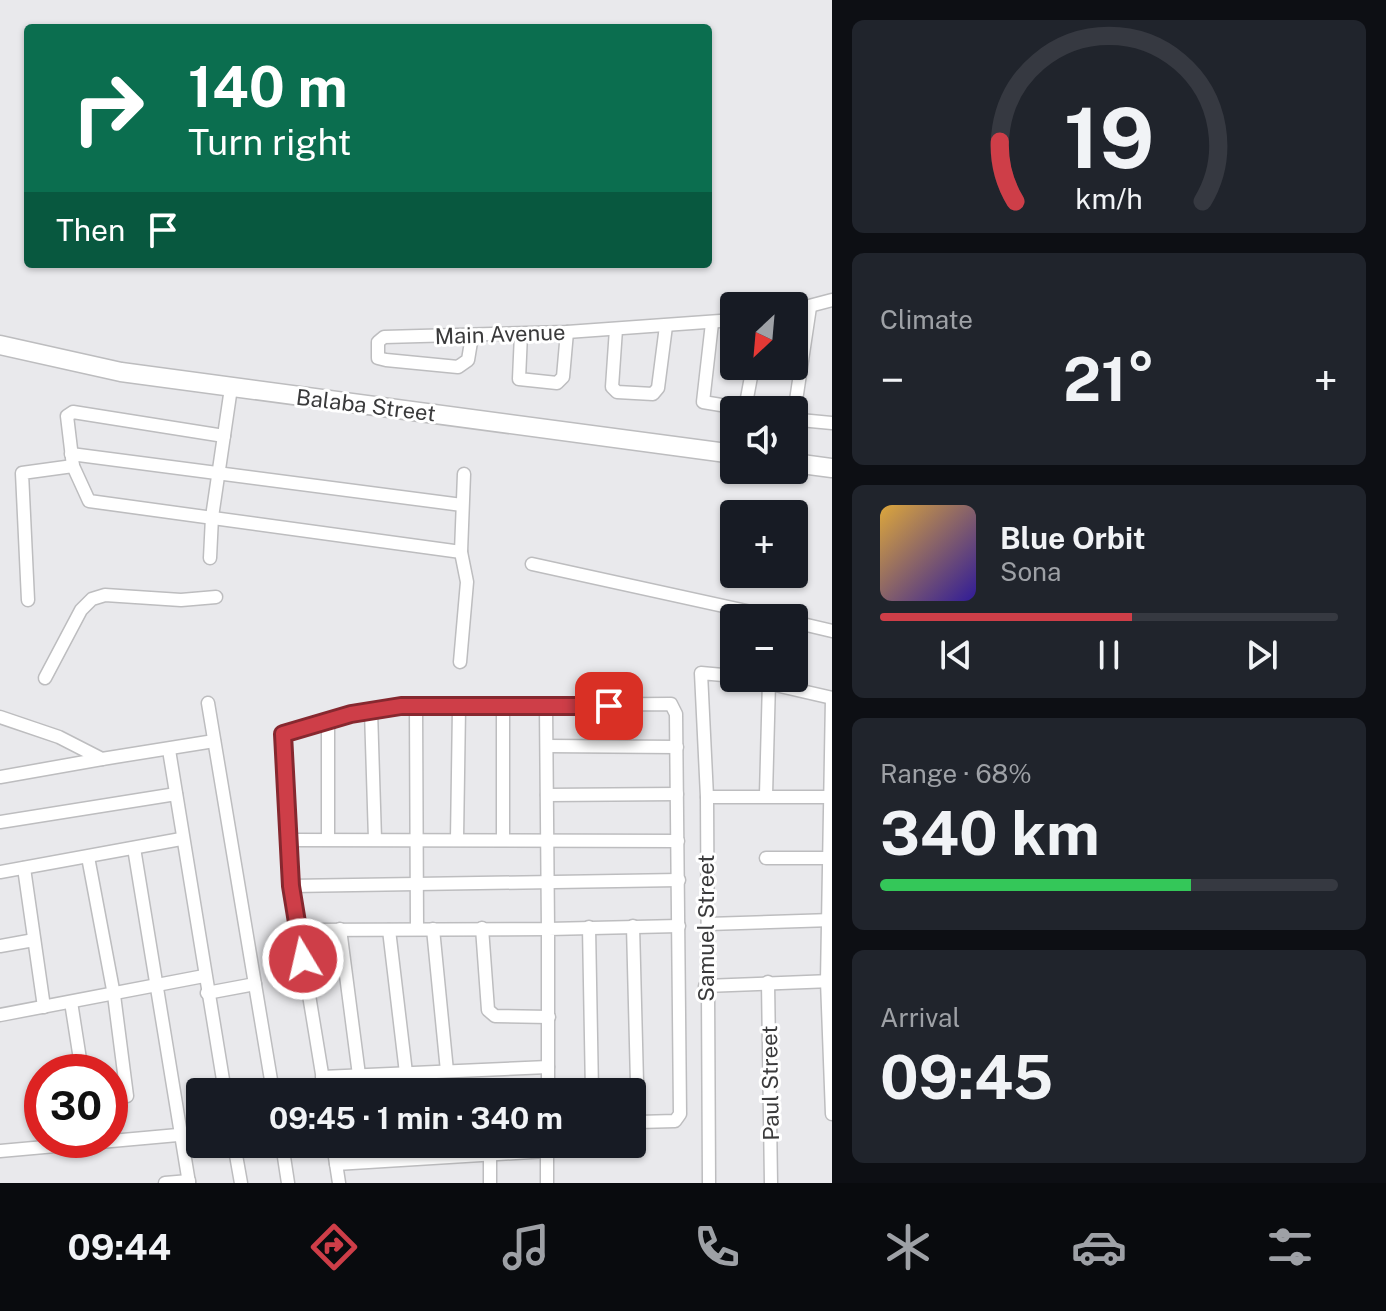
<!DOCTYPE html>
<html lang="en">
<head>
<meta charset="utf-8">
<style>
	body { margin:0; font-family:"Public Sans",sans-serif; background:#20242c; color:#f1f3f6; height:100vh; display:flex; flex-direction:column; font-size:30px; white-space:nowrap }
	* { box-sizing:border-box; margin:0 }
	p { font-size:26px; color:#9ea1a6 }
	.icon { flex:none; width:44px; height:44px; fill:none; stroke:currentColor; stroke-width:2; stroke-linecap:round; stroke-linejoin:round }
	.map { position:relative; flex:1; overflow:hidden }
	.details { display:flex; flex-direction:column; gap:20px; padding:20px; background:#0d0f14; width:554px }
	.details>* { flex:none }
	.banner { position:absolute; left:24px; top:24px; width:688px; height:244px; border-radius:8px; box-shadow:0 2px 6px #0004; background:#0b6e4f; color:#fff; overflow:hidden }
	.needle { width:52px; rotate:206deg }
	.fabs { position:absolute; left:720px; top:292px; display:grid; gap:16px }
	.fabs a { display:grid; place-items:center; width:88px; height:88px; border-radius:8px; background:#171b24; box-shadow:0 2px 6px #0004; font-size:40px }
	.speed { position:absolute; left:24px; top:1054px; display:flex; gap:16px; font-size:40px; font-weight:700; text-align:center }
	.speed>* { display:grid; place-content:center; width:104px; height:104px; border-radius:50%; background:#171b24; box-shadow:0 2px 6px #0004; line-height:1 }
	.speed .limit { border:12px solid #d22; background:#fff; color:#111 }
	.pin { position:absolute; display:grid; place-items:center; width:68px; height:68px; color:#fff; margin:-34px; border-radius:16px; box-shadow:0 4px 12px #0006 }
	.me { position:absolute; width:88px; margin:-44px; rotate:351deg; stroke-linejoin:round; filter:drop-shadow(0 0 6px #0008) }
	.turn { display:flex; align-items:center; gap:28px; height:168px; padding:0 32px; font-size:36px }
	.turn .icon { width:104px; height:104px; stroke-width:2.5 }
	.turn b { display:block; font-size:56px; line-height:68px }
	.then { display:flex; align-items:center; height:76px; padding:0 32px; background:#0003; gap:16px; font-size:30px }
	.big { font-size:60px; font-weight:700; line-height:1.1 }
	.details .card { flex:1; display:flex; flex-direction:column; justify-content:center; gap:12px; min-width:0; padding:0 28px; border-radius:12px; background:#20242c }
	.details .dial { align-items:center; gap:0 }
	.dial svg { height:208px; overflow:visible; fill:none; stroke:#363941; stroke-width:7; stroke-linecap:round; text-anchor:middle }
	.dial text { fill:#f1f3f6; stroke:none }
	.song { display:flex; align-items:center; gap:24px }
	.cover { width:96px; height:96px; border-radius:12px; background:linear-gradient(135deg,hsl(40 70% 55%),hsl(250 70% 35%)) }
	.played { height:8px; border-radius:4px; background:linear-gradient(90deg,#ce3e48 55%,#363941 55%) }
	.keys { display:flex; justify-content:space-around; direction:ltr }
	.heat { display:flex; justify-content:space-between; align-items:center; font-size:44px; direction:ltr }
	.charge { height:12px; border-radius:6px; background:linear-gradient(90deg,#34c759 68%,#363941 0) }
	.trip { position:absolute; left:186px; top:1078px; width:460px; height:80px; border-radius:8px; background:#171b24; box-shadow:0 2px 6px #0004; font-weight:700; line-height:80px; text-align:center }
	.tab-bar { display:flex; height:128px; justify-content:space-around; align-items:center; background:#090b0e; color:#9ea1a6 }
	.tab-bar .icon { width:56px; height:56px }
	.tab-bar .active { color:#ce3e48 }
	.tab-bar b { font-size:36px; color:#f1f3f6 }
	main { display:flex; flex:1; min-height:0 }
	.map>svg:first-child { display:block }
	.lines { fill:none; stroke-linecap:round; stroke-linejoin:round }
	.street-casing { stroke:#bdbdbf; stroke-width:15 }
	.secondary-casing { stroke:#bdbdbf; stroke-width:21 }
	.street { stroke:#fff; stroke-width:12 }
	.secondary { stroke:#fff; stroke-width:18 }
	.route-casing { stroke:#86282f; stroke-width:20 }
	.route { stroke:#ce3e48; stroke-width:14 }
	.labels { text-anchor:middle; stroke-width:6; stroke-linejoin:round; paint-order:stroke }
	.street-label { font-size:22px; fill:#3a3a3b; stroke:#fff }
</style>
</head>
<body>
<main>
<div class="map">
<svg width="832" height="1183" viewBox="0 0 832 1183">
	<rect width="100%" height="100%" fill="#e9e9ec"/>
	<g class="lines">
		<!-- street casing -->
		<g class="street-casing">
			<g id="street">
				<path d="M810,307l-16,107 6,6 32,3"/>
				<path d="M794,310l38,-10"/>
				<path d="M712,323l-9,79 42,7 8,-43"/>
				<path d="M616,329l-4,58 5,5 36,2 5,-6 8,-62"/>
				<path d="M521,334l-2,45 38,4 6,-6 4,-45"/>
				<path d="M472,336l-4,24 -10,7 -72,-7 -8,-2v-16l6,-5 183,-5 167,-12"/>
				<path d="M224,436l-151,-24 -6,4 6,50 16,35 372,51"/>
				<path d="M71,454l391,51"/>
				<path d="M210,558l2,-41 19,-129"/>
				<path d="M532,564l246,54"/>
				<path d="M28,600l-6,-127 51,-7"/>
				<path d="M794,622l38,9"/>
				<path d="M460,662l7,-80 -6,-30 3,-78"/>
				<path d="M45,678l36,-68 11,-11 13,-4 76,5 35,-3"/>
				<path d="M745,678l87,20"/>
				<path d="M832,698l-5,283 5,133"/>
				<path d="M208,703l65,389"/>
				<path d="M416,707l1,222"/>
				<path d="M371,711l4,128"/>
				<path d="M0,717l59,20 43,22 112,-18"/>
				<path d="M547,746l130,1"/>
				<path d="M169,750l56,342"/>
				<path d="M0,777l102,-18"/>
				<path d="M547,795l130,-1"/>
				<path d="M766,795l3,-114"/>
				<path d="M707,797h125"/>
				<path d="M0,822l176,-28"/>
				<path d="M328,839v-116"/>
				<path d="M457,839l2,-131"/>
				<path d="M503,839v-131"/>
				<path d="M288,840l390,1"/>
				<path d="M134,848l55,335"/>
				<path d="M88,857l26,138 13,101"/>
				<path d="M766,858h66"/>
				<path d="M24,868l20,139"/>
				<path d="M0,872l181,-33"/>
				<path d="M291,886l388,-6"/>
				<path d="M708,924l124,-4"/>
				<path d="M633,926l5,196h-5"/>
				<path d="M589,927l3,165"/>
				<path d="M482,928l6,82 7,6 54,1"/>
				<path d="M340,929l19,146"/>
				<path d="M433,929l14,142"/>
				<path d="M298,930l250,-1 -2,-222"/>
				<path d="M389,930l17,143"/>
				<path d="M0,946l34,-6"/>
				<path d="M768,982l3,201"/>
				<path d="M705,986l127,-5"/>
				<path d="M207,993l48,-9"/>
				<path d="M71,1002l11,70"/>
				<path d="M0,1015l204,-39"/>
				<path d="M322,1077l226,-10"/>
				<path d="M325,1092l-34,-206 -8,-152 68,-20 50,-8 270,-2 5,10 4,400 -5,7 -37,1"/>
				<path d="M548,1092v-163l131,-3"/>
				<path d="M234,1144l7,39"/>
				<path d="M282,1144l6,39"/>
				<path d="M333,1144l6,39"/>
				<path d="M547,1146v37"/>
				<path d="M0,1151l200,-18"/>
				<path d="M490,1155v28"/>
				<path d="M336,1164l211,-13"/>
				<path d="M165,1183l24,-2"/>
				<path d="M709,1183l-2,-386 -6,-124 33,3"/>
			</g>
		</g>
		<!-- secondary casing -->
		<g class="secondary-casing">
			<g id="secondary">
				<path d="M0,345l121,27 613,82"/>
				<path d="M794,463l38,5"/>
			</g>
		</g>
		<!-- street -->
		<use href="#street" class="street"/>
		<!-- secondary -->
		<use href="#secondary" class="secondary"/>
	</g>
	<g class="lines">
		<!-- route casing -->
		<g class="route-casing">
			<path id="route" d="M303,959l-12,-73 -8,-152 68,-20 50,-8h208"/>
		</g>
		<!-- route -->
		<use href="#route" class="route"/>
	</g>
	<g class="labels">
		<!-- street labels -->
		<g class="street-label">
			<text transform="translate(500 334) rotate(-2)" y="8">Main Avenue</text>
			<text transform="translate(366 405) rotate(7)" y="8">Balaba Street</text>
			<text transform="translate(706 928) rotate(-90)" y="8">Samuel Street</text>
			<text transform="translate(770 1083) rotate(-91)" y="8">Paul Street</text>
		</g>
	</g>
</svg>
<div class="fabs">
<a><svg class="needle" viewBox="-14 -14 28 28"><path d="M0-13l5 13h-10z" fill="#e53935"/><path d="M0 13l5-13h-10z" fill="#9ea1a6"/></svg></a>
<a><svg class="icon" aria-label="sound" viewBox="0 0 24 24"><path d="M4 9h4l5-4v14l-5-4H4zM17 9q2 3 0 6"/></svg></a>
<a>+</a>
<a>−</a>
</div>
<div class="speed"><div class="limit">30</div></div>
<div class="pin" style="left:609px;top:706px;background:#d93025"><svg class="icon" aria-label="arrive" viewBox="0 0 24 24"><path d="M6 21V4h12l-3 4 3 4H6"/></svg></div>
<svg class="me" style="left:303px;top:959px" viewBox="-20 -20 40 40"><circle r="17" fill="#ce3e48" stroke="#fff" stroke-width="3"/><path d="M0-11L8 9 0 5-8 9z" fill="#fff"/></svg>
<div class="trip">09:45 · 1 min · 340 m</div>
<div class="banner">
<div class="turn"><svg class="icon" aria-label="right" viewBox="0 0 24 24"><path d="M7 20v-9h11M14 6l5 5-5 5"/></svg><div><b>140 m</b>Turn right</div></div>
<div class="then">Then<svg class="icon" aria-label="arrive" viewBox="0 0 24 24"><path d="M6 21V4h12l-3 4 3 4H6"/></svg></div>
</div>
</div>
<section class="details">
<div class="card dial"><svg viewBox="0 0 100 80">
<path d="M14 69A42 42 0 1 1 86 69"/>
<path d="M14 69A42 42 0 0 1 8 46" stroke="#ce3e48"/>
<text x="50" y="56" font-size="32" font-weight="700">19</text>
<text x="50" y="72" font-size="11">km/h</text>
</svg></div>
<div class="card"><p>Climate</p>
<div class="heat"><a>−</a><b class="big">21°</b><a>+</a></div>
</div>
<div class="card">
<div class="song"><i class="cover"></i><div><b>Blue Orbit</b><p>Sona</p></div></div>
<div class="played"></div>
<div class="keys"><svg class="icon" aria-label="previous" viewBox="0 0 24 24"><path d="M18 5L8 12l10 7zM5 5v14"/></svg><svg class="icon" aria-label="pause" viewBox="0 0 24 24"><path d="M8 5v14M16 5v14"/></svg><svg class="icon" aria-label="next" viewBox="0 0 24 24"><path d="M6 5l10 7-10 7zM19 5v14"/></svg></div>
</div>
<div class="card"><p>Range · 68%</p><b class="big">340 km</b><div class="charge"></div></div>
<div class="card"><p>Arrival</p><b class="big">09:45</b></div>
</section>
</main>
<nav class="tab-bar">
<b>09:44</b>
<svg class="icon active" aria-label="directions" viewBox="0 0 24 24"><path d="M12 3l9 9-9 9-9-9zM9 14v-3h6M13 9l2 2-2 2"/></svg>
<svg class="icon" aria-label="music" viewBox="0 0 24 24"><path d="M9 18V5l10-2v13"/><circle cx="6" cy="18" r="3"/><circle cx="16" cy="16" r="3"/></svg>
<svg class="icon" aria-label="phone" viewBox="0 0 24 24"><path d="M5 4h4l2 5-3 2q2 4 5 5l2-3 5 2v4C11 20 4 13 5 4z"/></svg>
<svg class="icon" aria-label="climate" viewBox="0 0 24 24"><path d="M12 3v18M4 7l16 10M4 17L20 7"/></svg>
<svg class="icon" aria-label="car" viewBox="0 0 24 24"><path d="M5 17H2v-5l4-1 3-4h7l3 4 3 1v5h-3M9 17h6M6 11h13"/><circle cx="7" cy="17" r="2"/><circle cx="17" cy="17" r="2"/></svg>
<svg class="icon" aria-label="filters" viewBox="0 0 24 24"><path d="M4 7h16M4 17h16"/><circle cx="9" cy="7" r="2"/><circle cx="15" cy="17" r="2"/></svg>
</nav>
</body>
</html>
